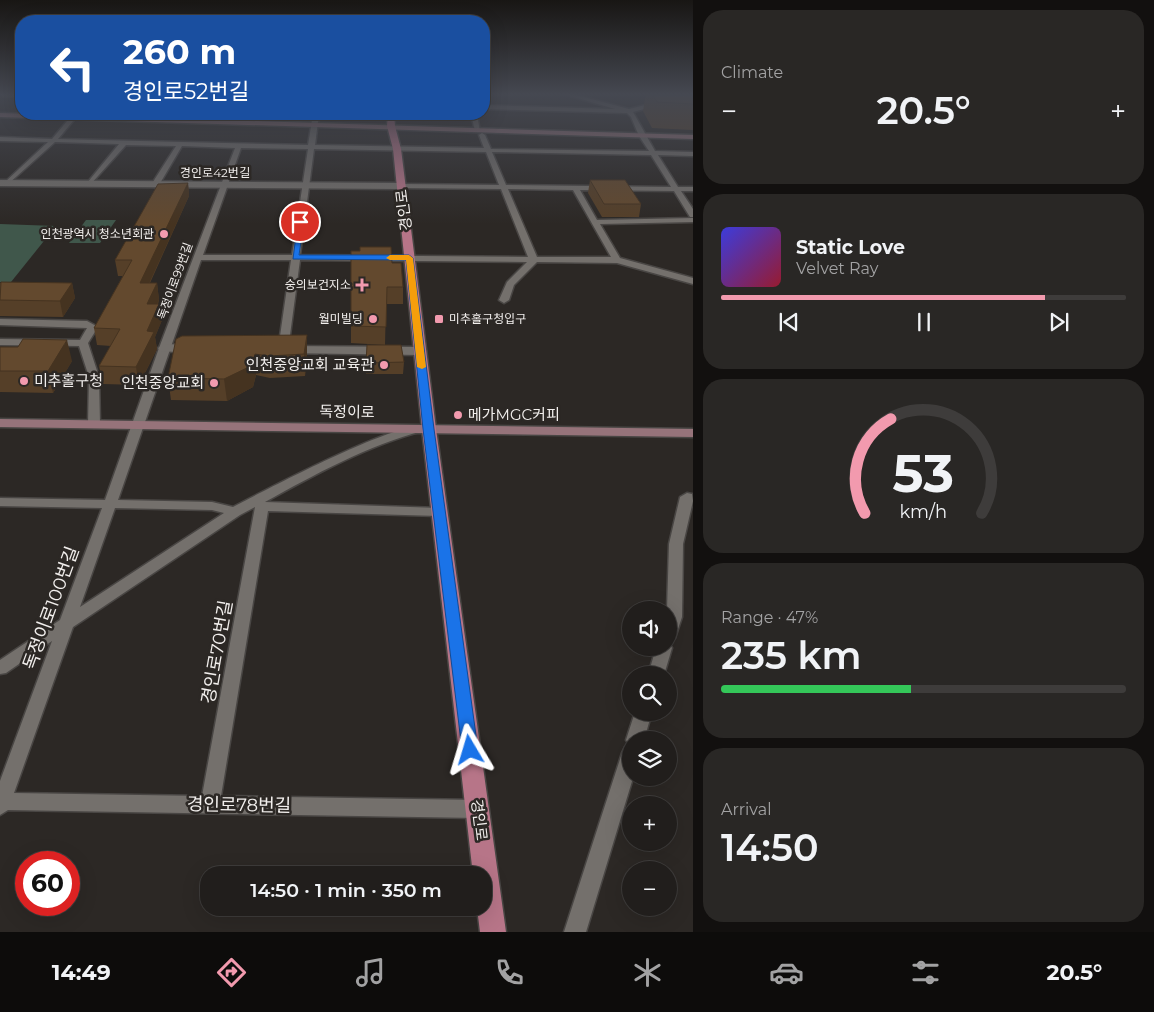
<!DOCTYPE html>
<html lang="en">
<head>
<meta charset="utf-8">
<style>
	body { margin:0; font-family:Montserrat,"Noto Sans KR",sans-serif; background:#292725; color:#f1f3f6; height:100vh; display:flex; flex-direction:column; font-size:19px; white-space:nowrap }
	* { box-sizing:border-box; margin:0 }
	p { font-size:16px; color:#a2a2a3 }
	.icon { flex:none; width:28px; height:28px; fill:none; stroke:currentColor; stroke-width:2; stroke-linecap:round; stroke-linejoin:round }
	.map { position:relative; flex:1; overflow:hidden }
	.drawer { display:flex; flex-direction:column; gap:10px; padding:10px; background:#12100f; width:461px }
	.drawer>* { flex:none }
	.banner { position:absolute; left:15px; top:15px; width:475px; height:105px; border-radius:20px; box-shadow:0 5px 20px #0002,0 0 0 1px #3e3c3b; background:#1a4fa0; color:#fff; overflow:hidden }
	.tools { position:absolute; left:622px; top:601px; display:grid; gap:10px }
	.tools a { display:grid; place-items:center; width:55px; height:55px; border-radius:50%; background:#211e1c; box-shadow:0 5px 20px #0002,0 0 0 1px #3e3c3b; font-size:25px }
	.speed { position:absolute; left:15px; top:851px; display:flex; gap:10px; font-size:25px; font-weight:700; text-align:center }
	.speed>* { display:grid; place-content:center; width:65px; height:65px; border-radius:50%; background:#211e1c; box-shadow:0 5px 20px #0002,0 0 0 1px #3e3c3b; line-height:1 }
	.speed .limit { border:8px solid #d22; background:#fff; color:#111 }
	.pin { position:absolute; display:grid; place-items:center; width:42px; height:42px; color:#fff; margin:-21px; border:2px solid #fff; border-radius:50%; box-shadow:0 1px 5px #0007 }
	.me { position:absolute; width:55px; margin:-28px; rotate:353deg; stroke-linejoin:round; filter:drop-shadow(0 0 4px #0008) }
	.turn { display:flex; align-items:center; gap:18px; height:105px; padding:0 25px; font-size:22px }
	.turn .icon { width:65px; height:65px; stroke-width:2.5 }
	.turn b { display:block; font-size:35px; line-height:42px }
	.big { font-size:38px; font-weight:600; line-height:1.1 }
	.drawer .card { flex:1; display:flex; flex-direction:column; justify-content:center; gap:8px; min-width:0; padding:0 18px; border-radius:20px; background:#292725 }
	.drawer .dial { align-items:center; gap:0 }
	.dial svg { height:130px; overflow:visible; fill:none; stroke:#3e3c3b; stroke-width:7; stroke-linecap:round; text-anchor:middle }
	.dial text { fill:#f1f3f6; stroke:none }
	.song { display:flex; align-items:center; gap:15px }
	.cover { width:60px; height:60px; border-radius:8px; background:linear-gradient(135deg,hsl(240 70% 55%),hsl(350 70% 35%)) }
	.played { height:5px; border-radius:2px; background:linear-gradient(90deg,#f29aae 80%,#3e3c3b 80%) }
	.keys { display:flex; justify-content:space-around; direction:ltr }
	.heat { display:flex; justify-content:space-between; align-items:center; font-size:28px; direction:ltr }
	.charge { height:8px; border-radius:4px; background:linear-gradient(90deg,#34c759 47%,#3e3c3b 0) }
	.trip { position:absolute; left:200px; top:866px; width:292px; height:50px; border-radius:20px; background:#211e1c; box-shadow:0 5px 20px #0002,0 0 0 1px #3e3c3b; font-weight:600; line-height:50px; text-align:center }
	.dock { display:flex; height:80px; justify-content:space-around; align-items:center; background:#0d0c0b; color:#a2a2a3 }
	.dock .icon { width:35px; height:35px }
	.dock .on { color:#f29aae }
	.dock b { font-size:22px; color:#f1f3f6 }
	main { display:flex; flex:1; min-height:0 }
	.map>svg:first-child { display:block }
	.green { fill:#40574b }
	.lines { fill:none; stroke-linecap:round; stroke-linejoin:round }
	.lane-casing { stroke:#494644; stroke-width:3 }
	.street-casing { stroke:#494644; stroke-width:3 }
	.secondary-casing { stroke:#494644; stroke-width:3 }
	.primary-casing { stroke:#494644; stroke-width:3 }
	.lane { fill:#74706c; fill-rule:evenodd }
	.street { fill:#74706c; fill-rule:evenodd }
	.secondary { fill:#96737a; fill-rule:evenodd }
	.primary { fill:#b77588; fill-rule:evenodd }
	.wall { fill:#553f28 }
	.shaded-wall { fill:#453320 }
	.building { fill:#63492e; stroke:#453320 }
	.route { fill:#1a73e8; stroke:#114b97 }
	.slow { fill:#f59e0b }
	.poi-dot { fill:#f29aae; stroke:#2c2825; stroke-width:2 }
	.labels { text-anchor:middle; stroke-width:5; stroke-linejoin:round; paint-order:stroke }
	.far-street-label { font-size:12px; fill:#f2efed; stroke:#2c2825 }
	.far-poi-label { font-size:12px; fill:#f2efed; stroke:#2c2825; text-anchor:end }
	.street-label { font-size:15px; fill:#f2efed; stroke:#2c2825 }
	.poi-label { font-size:15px; fill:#f2efed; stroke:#2c2825; text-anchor:end }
	.near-street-label { font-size:18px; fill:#f2efed; stroke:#2c2825 }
</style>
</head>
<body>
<main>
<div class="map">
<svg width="693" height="932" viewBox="0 0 693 932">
	<rect width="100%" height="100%" fill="#2c2825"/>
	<!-- green -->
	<g class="green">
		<path d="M86,220h30l-16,23h-31z"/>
		<path d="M0,224l56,2 -45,56h-11z"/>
	</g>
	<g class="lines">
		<!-- lane casing -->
		<g class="lane-casing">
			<g id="lane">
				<path d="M0,93h21v4l-20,-1z"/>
				<path d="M560,93h9l60,16 64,-16v3l-60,16 22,39 38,1v4l-35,-1 20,32h15v4h-12l12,18v8h-3l-16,-26 -94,-1 17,30 96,-2v4l-93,2 20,34 73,20v6l-76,-21 -80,-1 -23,23 -5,15 -5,3 -5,-3 8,-18 20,-20 -227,-2 -12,90 -5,3 -5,-3 13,-90h-90l-83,240 94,2 21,5c29,-15 165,-87 190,-80l2,2 -2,2c-55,14 -109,44 -158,71l174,6 5,1 2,3 -2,3 -5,1 -171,-5 -47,285 256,4 7,3 3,6 -3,6 -7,3 -469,-8 -8,5v-34l52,-140 -46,32 -6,1v-14l60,-40 42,-112 -102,-2v-8l105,2 54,-152 76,-200 -53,-2 -23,39 -4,2 -4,-2 25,-39 -50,-1 -37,41 -2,-1v-2l32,-39 -64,-2 -48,43 -4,-2 2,-1 43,-40 -48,-1v-4l52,2 21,-25h6l-21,25 250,6 5,-31h6l-4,31 169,3 -5,-13 3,-2 3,2 6,14 158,2 -10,-15 -8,-19 -4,-4 -143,-4v-4l131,4zM241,148l67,1 -16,106h-89zM314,149l172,3 13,33 -98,-1 -4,2 4,2 100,1 27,68 -228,-2zM492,152l159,3 20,32 -165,-2zM508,189l65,1 38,67h-74zM255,507l-53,289 -188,-3 59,-166 167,-112zM115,508l97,2 12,3 -144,94z"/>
				<path d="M193,114h6l-7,7h-4z"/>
				<path d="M471,114h6l3,18 -5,-1z"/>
				<path d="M0,319l87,2 11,6 -10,16 11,34 1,47 -2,2 -4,2 -6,-4 1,-47 -10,-31 -79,-1v-6l80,1 7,-12 -87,-3z"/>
				<path d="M687,493l5,1 1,7 -10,43 -1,73 -7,21 -6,2v-30h-2l2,-66 11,-47z"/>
				<path d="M669,643l3,5 -8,27h-16l8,-27h13z"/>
				<path d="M635,712h17l-8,28h-13l2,38 -47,154h-22l58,-179 3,-6 5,-1 -4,-6z"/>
			</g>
		</g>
		<!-- street casing -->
		<g class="street-casing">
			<g id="street">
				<path d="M0,180l401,3 4,3 -4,3 -401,-3z"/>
				<path d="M164,344l29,1 6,4 -6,4 -33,-2 -2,-3z"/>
				<path d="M286,346l134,1 6,4 -6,4 -138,-2 -2,-3z"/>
			</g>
		</g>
		<!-- secondary casing -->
		<g class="secondary-casing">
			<g id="secondary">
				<path d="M0,113l693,22v4l-693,-22z"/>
				<path d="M0,419l693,10v8l-693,-10z"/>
			</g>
		</g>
		<!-- primary casing -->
		<g class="primary-casing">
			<path id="primary" d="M388,114h6l1,12 6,23 35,280 70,503h-26l-3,-24h7v-33h-11l-51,-446 -29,-280 -6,-23z"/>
		</g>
		<!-- lane -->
		<use href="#lane" class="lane"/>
		<!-- street -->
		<use href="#street" class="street"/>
		<!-- secondary -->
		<use href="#secondary" class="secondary"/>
		<!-- primary -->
		<use href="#primary" class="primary"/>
	</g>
	<!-- wall -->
	<g class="wall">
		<path d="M646,93h47v37l-41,-2 -9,-17z"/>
		<path d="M590,180l51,24 -2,13h-37l-14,-24z"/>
		<path d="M188,183l1,13 -39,87h7l2,17 -1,4h1l3,16 -7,17 2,12 -18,36 -36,-1 -4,-18 12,-20 -14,-1 -3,-17 29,-52h-5l-3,-16z"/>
		<path d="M351,251l41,12 11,24v17h-17l-1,41 -34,-2z"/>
		<path d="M0,283h72l3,15 -12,19 -63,-1z"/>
		<path d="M307,335v22l-2,19 -35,2 -14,-3 -3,12 -26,14 -56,-1 -3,-22z"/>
		<path d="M0,347l72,14 -19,32 -53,-1z"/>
		<path d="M404,362l-1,12h-37v-11z"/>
	</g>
	<!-- shaded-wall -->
	<g class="shaded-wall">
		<path d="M188,183l1,13 -47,103 -2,-16z"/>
		<path d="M72,283l3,15 -12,19 -3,-16z"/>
		<path d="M157,283l2,17 -9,20 -3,-16z"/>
		<path d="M159,304l3,16 -7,17 2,12 -18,36 -3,-18 11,-36z"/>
		<path d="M307,335v22l-2,19 -1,-22z"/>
		<path d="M67,340l5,21 -19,32 -5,-22z"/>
		<path d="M255,354l1,21 -3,12 -26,14 -3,-22z"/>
	</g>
	<!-- building -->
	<g class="building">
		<path d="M652,93h41v11l-36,-2z"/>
		<path d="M590,180h35l16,24h-37z"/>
		<path d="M188,183l-48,100h17l-10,21h12l-12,27 7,1 -18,35 -37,-1 21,-37 -26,-1 38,-68h-17l43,-76z"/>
		<path d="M360,247h31l1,16h9l2,24h-16l-1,40 -35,-1v-75h9z"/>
		<path d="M1,282l71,1 -12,18 -60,-1z"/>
		<path d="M307,335l-3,19 -35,2 -14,-2 -4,12 -27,13 -56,-1 8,-39 6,-3z"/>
		<path d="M23,339l44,1 -19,31h-48v-24h18z"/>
		<path d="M367,345h34l3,17 -38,1z"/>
	</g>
	<!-- sky -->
	<linearGradient id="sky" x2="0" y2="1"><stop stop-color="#181614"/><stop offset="0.42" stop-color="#454851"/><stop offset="1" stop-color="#454851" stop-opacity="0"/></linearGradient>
	<rect width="693" height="224" fill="url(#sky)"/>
	<!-- route -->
	<path class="route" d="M298,220l6,2 -5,33h110l4,3 21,171 44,321 -2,5 -6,2 -6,-2 -2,-5 -39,-321 -17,-169 -113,-1z"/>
	<!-- slow -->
	<path class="slow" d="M409,255l4,3 13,109 -4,2 -5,-2 -11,-107h-16l-4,-2 4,-3z"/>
	<!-- markers -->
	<g class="poi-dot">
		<circle cx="164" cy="234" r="5"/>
		<path d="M359.5 277.5h5v5h5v5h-5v5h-5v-5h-5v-5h5z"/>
		<circle cx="373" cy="319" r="5"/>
		<rect x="434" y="314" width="10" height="10" rx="2.5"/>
		<circle cx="384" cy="365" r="5"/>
		<circle cx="24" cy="381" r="5"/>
		<circle cx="214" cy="383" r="5"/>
		<circle cx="458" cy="415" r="5"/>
	</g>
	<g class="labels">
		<!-- far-street labels -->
		<g class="far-street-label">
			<text x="215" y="177">경인로42번길</text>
			<text transform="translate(175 281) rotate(-70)" y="4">독정이로99번길</text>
		</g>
		<!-- far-poi labels -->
		<g class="far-poi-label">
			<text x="154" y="238">인천광역시 청소년회관</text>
			<text x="351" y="289">숭의보건지소</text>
			<text x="363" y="323">월미빌딩</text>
			<text x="449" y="323" text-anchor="start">미추홀구청입구</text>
		</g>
		<!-- street labels -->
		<g class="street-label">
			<text transform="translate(404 210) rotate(-97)" y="5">경인로</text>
			<text transform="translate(347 412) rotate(1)" y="5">독정이로</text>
			<text transform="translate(479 820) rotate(83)" y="5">경인로</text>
		</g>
		<!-- poi labels -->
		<g class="poi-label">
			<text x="374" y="370">인천중앙교회 교육관</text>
			<text x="34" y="386" text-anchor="start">미추홀구청</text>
			<text x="204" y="388">인천중앙교회</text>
			<text x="468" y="420" text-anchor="start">메가MGC커피</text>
		</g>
		<!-- near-street labels -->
		<g class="near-street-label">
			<text transform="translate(51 608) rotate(-70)" y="6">독정이로100번길</text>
			<text transform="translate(217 652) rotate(-80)" y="6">경인로70번길</text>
			<text transform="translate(239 805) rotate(1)" y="6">경인로78번길</text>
		</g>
	</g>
</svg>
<div class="tools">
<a><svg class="icon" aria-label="sound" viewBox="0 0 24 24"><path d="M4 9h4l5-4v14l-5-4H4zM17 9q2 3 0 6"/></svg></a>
<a><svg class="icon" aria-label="search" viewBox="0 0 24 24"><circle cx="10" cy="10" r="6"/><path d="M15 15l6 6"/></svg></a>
<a><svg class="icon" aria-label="layers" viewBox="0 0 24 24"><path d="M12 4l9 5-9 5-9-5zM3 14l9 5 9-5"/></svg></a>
<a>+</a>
<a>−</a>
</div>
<div class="speed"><div class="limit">60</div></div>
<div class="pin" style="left:300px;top:222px;background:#d93025"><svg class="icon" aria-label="arrive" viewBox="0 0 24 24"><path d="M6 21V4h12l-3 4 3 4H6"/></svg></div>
<svg class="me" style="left:470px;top:750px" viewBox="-20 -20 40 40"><path d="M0-17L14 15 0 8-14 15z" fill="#1a73e8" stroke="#fff" stroke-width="4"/></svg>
<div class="trip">14:50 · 1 min · 350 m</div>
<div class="banner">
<div class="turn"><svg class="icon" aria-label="left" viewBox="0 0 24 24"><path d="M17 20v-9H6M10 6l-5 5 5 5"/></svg><div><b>260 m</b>경인로52번길</div></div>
</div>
</div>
<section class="drawer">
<div class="card"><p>Climate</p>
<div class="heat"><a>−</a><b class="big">20.5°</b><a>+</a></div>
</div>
<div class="card">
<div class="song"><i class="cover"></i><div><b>Static Love</b><p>Velvet Ray</p></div></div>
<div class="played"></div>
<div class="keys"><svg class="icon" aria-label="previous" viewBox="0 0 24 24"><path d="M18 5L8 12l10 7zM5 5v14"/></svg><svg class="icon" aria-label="pause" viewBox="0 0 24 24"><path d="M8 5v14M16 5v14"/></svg><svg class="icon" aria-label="next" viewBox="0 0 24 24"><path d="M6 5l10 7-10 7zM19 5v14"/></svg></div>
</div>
<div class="card dial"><svg viewBox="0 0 100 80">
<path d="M14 69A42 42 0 1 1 86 69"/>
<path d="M14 69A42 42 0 0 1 30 11" stroke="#f29aae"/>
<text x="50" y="56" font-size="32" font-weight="700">53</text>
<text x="50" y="72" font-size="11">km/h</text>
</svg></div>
<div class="card"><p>Range · 47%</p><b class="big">235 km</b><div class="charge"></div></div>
<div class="card"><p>Arrival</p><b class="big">14:50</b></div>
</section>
</main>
<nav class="dock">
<b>14:49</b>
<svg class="icon on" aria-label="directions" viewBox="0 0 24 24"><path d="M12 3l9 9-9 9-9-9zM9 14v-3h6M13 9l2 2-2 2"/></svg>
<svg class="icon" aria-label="music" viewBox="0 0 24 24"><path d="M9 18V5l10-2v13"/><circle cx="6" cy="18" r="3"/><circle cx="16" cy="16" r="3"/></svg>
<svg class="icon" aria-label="phone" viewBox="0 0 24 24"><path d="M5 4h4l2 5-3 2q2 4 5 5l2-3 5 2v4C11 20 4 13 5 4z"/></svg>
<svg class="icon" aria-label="climate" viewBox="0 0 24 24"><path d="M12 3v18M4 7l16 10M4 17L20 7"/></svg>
<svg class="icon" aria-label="car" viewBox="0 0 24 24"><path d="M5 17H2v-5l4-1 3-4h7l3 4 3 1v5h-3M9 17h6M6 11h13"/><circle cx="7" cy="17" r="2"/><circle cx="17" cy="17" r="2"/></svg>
<svg class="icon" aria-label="filters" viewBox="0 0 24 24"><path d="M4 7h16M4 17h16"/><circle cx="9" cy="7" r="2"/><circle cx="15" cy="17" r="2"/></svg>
<b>20.5°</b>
</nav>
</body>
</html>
